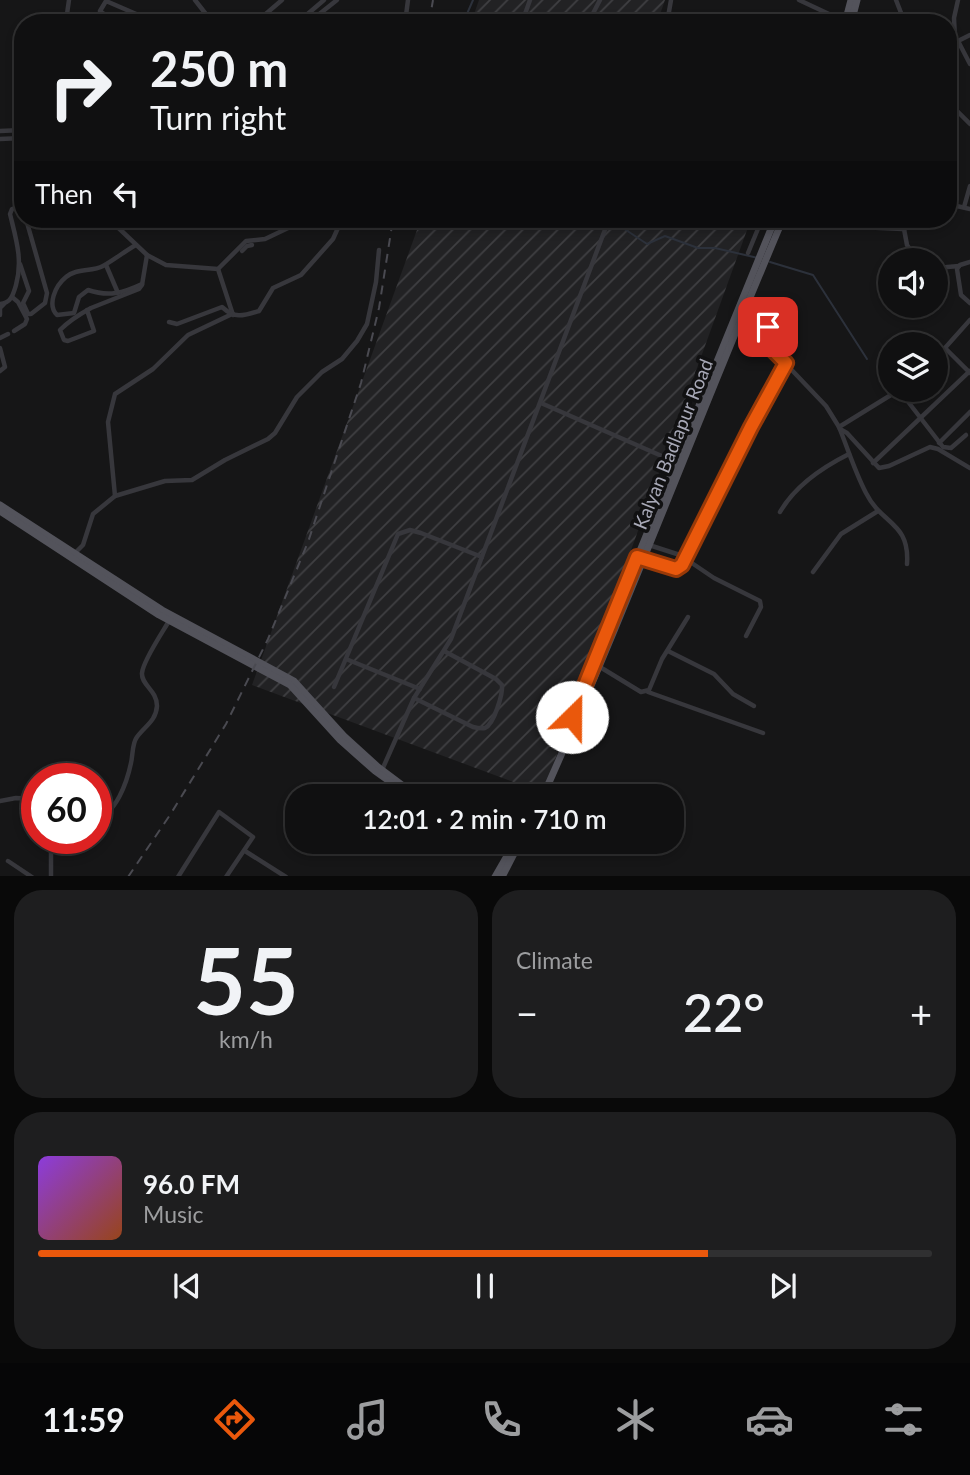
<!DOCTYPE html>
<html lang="en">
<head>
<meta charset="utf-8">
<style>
	body { margin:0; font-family:Lato,sans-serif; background:#1e1e1f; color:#f1f3f6; height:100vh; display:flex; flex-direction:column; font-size:26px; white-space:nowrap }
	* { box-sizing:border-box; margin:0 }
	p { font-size:23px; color:#9c9d9f }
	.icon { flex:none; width:38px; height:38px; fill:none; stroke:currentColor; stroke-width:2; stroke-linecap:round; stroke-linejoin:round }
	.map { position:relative; height:876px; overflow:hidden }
	.panel { display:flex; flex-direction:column; gap:14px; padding:14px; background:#090909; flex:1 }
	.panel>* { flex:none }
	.banner { position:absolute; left:14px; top:14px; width:943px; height:214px; border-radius:28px; box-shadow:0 4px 10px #0003,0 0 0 2px #303031; background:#101011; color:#f1f3f6; overflow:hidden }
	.controls { position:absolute; left:878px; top:248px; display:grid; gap:14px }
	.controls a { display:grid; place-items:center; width:70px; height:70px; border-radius:50%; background:#101011; box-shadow:0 4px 10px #0003,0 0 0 2px #303031; font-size:35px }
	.speed { position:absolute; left:21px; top:763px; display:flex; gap:14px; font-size:35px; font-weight:700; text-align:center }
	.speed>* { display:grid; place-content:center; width:91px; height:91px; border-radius:50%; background:#101011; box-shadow:0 4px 10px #0003,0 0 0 2px #303031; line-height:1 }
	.speed .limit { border:10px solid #d22; background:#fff; color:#111 }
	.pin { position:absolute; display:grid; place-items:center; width:60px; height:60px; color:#fff; margin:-30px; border-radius:14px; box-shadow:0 4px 10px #0006 }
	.me { position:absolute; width:77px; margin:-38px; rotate:23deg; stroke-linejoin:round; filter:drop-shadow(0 0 5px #0008) }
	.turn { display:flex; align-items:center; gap:24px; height:147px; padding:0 21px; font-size:32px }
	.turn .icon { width:91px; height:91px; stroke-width:2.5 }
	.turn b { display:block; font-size:49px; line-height:60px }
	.then { display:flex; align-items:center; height:66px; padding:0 21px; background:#0003; gap:14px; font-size:26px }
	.big { font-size:52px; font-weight:600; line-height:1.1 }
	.panel .tile { flex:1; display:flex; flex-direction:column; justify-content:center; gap:10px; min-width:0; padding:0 24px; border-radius:28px; background:#1e1e1f }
	.panel .dial { align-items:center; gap:0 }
	.dial b { font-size:91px; line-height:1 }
	.song { display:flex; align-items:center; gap:21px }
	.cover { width:84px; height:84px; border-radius:10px; background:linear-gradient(135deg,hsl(270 70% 55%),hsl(20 70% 35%)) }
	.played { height:7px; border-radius:4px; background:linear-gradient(90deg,#ea580c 75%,#303031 75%) }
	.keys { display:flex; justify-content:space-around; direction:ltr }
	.heat { display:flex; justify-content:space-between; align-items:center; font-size:38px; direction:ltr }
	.panel .tiles { flex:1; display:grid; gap:14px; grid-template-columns:1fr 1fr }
	.tile:last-child { grid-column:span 2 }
	.trip { position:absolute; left:285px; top:784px; width:399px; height:70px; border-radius:28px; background:#101011; box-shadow:0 4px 10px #0003,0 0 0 2px #303031; font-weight:600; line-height:70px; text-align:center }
	.dock { display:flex; height:112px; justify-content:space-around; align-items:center; background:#060607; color:#9c9d9f }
	.dock .icon { width:49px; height:49px }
	.dock .on { color:#ea580c }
	.dock b { font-size:32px; color:#f1f3f6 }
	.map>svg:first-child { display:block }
	.industrial { fill:url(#industrial-furrows) }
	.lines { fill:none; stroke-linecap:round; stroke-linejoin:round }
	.stream { stroke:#2c313b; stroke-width:2 }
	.minor { stroke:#37373c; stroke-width:4.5 }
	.primary { stroke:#53535b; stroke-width:7 }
	.rail { stroke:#4a4a51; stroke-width:2; stroke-dasharray:9 7; stroke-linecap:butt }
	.route-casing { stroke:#983908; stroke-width:18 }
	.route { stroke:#ea580c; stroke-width:12 }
	.labels { text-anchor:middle; stroke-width:7; stroke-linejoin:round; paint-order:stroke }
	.street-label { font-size:19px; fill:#a8a9b7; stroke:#111112 }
</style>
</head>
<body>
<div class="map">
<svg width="970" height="877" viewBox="0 0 970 877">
	<defs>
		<pattern id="industrial-furrows" width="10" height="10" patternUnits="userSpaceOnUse" patternTransform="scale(1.75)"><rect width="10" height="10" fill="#222224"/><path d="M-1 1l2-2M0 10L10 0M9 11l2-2" fill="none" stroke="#3f3f42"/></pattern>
	</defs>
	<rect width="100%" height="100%" fill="#161617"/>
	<!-- industrial -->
	<g class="industrial">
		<path d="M479,0h186l-8,23h-186z"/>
		<path d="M421,219h330l-208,574 -291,-108z"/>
	</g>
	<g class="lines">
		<!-- stream -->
		<g class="stream">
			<path d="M463,23l10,-23"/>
			<path d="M614,222l33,22 18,-8 33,12h17l43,10"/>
			<path d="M770,262l43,13 54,84"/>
		</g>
		<!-- minor -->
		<g class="minor">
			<path d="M195,0l14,18 14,5"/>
			<path d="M799,0l47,22"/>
			<path d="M896,0l9,23"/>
			<path d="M525,14l5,-14"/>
			<path d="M69,23l-2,-9 2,-14"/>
			<path d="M116,23l-16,-12 6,-10 51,22"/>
			<path d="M255,23l27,-23"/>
			<path d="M297,23l27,-23"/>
			<path d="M308,23l29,-23"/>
			<path d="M405,23l3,-23"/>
			<path d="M515,23l2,-5 8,-4 20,9"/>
			<path d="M588,23l12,-23"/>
			<path d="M667,23l4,-23"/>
			<path d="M958,41l12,23"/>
			<path d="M956,42l14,-7"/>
			<path d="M948,51l7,-13 -1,-20 4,-18"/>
			<path d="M948,102l22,22"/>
			<path d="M0,131l23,-1"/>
			<path d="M0,139l23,-1"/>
			<path d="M948,204l22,5"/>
			<path d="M964,207l6,-21"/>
			<path d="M109,219l38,36 19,10 52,4 15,46"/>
			<path d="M783,219l33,6 86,4 12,-3 6,-7"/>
			<path d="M904,229l3,16 11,16"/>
			<path d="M136,245c-11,6 -22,15 -33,21 -11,6 -27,2 -37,11 -11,9 -19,28 -9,38l17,-2 5,-16 9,-7c21,7 35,3 54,-6"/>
			<path d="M242,251l5,-5 5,-1"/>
			<path d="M748,253l14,-34"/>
			<path d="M970,262l-10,3 -3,4 4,26 9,8"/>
			<path d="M20,264l9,27 -6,12 5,11h3l14,-11 2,-10 -21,-74"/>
			<path d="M106,265l12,28"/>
			<path d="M936,268l23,-2"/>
			<path d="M218,269l28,-28 19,-2 42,-20"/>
			<path d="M12,297l6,5 9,17 -2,5 -11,7"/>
			<path d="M746,301l17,9 5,17 -1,17 59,62 13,21 60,-37"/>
			<path d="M0,304c11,-1 13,-9 16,-19 7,-25 0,-46 -6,-71l2,-5 11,-4"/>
			<path d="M87,310l7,21 -26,10 -4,-1 -4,-10c9,-9 20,-16 31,-22l48,-19 3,-4 5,-30"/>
			<path d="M0,315v-7l4,-4"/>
			<path d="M169,322l8,2 45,-17c13,12 21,9 37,4l14,-23 28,-13 32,-36 9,-20"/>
			<path d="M0,338l8,-4"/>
			<path d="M946,349l24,24"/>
			<path d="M936,358l34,-38"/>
			<path d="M0,371l5,-4 -5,-19"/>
			<path d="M899,390l44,57 8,1 15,-13"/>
			<path d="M541,403l123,54"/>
			<path d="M839,427c9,22 16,45 27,66 16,32 44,29 41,71"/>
			<path d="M840,429l7,4 32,35 10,-2 41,-19 8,2 32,19"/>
			<path d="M939,443l31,-31"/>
			<path d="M873,463l97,-92"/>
			<path d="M115,496l50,-15 27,-1 33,-20 43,-21 7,-6 22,-36 25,-25 20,-13 15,-18 10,-17 9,-42 3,-32"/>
			<path d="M780,512c15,-26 43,-45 69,-58"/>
			<path d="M649,545l31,10 34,23 46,23 1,6 -15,29"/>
			<path d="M74,554l9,-9 10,-31 22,-18 -7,-74 7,-28 38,-25 35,-34 42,-20"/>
			<path d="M643,559l33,10 7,-4 68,-138 35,-64"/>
			<path d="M813,572l28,-38 37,-23"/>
			<path d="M668,651l46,23 19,20 21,12"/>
			<path d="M346,659l74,30"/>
			<path d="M600,667l41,25 8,-2 13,-31 26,-42"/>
			<path d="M334,687l64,-153 12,-4 11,3 61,24"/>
			<path d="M648,692l115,41"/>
			<path d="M414,698l59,29c4,1 8,2 12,1 9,-4 18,-34 17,-43l-6,-6 -52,-28"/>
			<path d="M382,770l32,-72 37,-59 158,-420"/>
			<path d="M0,801l16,-3 21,1"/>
			<path d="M96,819c20,-5 31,-37 35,-56 2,-8 1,-20 6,-26 8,-11 19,-16 20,-31 0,-16 -16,-21 -15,-33 1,-12 20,-40 27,-52"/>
			<path d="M245,851l41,26"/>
			<path d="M8,861l24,16"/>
			<path d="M51,877v-24l7,-15"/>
			<path d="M178,877l41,-65 34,25 -27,40"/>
		</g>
		<!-- primary -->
		<g class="primary">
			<path d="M845,23l6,-23"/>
			<path d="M851,23l6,-23"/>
			<path d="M0,505l162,105 132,71 50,55 34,31 24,18 21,11"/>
			<path d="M0,511l159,104 131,70 50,55 35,31 35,25"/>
			<path d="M561,745l214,-526"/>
			<path d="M543,796c85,-190 158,-385 240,-577"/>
			<path d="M495,877l20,-35"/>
			<path d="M502,877l18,-35"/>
		</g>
		<!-- rail -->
		<g class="rail">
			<path d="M429,23l4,-23"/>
			<path d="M128,877l42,-62 56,-91 42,-85 40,-97 53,-159 18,-75 14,-89"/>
		</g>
	</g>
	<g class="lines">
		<!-- route casing -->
		<g class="route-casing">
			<path id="route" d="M572,717l65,-160 39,12 6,-4 69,-138 35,-64 -19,-19 1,-17"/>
		</g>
		<!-- route -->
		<use href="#route" class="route"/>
	</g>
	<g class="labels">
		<!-- street labels -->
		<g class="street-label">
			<text transform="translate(673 444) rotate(-68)" y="7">Kalyan Badlapur Road</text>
		</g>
	</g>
</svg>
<div class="controls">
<a><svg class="icon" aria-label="sound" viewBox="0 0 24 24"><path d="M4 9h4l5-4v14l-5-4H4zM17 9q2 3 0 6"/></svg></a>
<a><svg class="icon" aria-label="layers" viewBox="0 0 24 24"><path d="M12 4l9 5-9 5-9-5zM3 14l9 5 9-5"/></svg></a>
</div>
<div class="speed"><div class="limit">60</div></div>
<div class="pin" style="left:768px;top:327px;background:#d93025"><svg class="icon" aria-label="arrive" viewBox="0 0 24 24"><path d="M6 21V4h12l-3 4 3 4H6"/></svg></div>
<svg class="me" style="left:572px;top:717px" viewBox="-20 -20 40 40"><circle r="19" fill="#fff"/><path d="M0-13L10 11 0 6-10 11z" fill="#ea580c"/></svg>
<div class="trip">12:01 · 2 min · 710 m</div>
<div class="banner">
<div class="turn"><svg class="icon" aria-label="right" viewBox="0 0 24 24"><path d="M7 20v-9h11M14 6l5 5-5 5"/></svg><div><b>250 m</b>Turn right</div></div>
<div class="then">Then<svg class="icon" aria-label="left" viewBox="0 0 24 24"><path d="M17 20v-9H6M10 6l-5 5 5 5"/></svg></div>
</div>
</div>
<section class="panel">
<div class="tiles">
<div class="tile dial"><b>55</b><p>km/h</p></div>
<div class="tile"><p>Climate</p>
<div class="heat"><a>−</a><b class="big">22°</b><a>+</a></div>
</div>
<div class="tile">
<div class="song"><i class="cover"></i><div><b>96.0 FM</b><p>Music</p></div></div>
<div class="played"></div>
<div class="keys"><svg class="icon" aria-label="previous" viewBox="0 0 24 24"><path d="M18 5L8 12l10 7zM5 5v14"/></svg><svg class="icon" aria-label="pause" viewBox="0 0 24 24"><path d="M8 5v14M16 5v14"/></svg><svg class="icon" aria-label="next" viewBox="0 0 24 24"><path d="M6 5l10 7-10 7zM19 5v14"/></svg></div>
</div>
</div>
</section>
<nav class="dock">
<b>11:59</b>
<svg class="icon on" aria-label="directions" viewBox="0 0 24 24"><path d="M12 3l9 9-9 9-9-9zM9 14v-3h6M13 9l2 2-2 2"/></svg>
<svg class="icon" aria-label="music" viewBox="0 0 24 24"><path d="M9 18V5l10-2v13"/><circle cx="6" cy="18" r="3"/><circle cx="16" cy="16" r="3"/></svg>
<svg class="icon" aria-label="phone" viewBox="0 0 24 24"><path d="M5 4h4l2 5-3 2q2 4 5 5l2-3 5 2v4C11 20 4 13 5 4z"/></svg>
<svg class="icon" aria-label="climate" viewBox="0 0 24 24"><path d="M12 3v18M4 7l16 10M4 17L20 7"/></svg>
<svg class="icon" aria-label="car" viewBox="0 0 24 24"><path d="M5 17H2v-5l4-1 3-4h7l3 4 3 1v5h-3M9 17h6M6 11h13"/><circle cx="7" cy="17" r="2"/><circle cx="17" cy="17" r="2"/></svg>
<svg class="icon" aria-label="filters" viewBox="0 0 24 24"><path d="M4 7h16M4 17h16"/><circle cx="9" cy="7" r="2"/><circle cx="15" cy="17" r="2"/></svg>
</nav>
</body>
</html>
